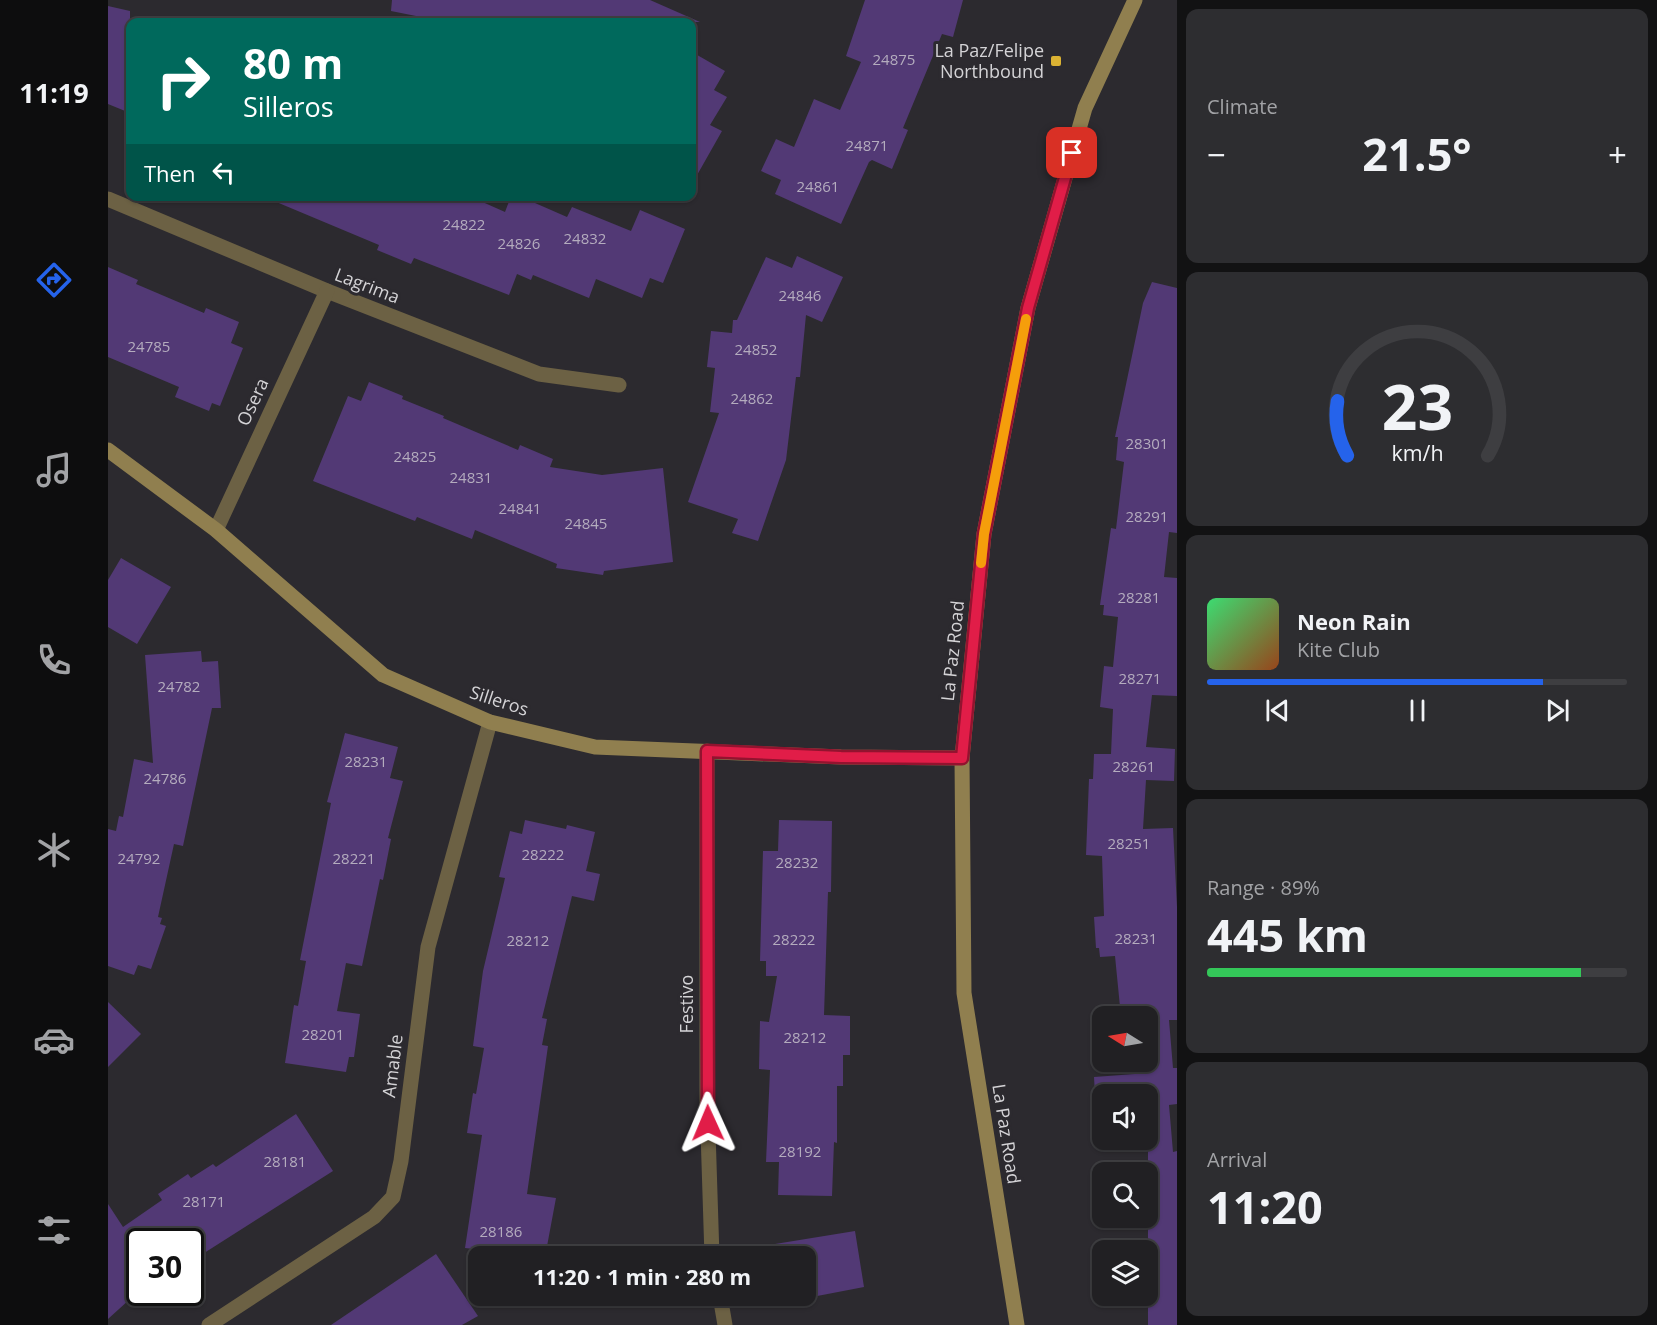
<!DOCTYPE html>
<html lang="en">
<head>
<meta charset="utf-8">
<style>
	body { margin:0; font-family:"Open Sans",sans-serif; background:#2d2d30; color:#f1f3f6; height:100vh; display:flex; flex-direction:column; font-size:22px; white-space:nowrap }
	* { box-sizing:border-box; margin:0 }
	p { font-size:20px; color:#a2a3a6 }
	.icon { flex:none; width:33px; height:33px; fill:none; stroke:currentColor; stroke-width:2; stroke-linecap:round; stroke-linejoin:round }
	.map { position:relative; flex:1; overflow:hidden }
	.side { display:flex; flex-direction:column; gap:9px; padding:9px; background:#121213; width:480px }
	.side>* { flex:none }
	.top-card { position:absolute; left:18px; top:18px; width:570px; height:183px; border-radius:12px; box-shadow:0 2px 4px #0004,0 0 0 2px #3e3e41; background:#00695c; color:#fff; overflow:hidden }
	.needle { width:39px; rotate:281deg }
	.tools { position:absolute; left:984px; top:1006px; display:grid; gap:12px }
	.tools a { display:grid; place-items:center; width:66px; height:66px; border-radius:12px; background:#212023; box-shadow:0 2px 4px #0004,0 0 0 2px #3e3e41; font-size:30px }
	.speed { position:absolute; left:18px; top:1228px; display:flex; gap:12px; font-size:30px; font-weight:700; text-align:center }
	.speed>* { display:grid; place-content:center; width:78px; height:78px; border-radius:50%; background:#212023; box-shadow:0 2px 4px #0004,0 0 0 2px #3e3e41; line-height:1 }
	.speed .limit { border:3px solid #111; border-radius:9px; background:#fff; color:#111 }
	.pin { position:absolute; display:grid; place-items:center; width:51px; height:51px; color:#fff; margin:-26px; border-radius:12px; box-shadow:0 3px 9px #0006 }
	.me { position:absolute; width:66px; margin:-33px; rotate:359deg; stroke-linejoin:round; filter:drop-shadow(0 0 4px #0008) }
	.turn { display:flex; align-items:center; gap:21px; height:126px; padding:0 18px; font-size:27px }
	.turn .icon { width:78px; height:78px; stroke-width:2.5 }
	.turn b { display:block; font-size:42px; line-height:51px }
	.then { display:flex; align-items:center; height:57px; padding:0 18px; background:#0003; gap:12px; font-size:22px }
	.big { font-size:45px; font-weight:700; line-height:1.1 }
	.side .tile { flex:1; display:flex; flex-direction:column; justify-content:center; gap:9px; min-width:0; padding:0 21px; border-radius:12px; background:#2d2d30 }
	.side .dial { align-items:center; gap:0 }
	.dial svg { height:156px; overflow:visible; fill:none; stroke:#3e3e41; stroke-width:7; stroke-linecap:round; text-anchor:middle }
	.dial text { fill:#f1f3f6; stroke:none }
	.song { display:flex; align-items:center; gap:18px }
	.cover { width:72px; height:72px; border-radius:9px; background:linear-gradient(135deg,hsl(140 70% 55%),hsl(20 70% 35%)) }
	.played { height:6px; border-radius:3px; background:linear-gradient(90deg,#2563eb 80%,#3e3e41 80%) }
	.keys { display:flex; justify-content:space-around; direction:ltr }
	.heat { display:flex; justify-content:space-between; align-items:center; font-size:33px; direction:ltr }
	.charge { height:9px; border-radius:4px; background:linear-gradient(90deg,#34c759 89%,#3e3e41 0) }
	.trip { position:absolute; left:360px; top:1246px; width:348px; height:60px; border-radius:12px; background:#212023; box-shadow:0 2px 4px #0004,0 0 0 2px #3e3e41; font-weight:700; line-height:60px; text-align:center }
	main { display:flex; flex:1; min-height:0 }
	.tabs { display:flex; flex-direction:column; width:108px; justify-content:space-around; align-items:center; background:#0d0d0e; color:#a2a3a6 }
	.tabs .icon { width:42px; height:42px }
	.tabs .active { color:#2563eb }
	.tabs b { font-size:27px; color:#f1f3f6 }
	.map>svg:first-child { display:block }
	.building { fill:#523975 }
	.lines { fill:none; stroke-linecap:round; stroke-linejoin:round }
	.street { stroke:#6c6144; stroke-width:15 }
	.secondary { stroke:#907f4f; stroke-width:15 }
	.route-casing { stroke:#92132f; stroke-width:15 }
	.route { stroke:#e11d48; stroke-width:10 }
	.slow { stroke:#f59e0b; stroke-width:10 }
	.poi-dot { fill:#dbb233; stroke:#2c2a2f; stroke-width:2 }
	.labels { text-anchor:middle; stroke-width:6; stroke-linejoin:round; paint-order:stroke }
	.number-label { font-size:15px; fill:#b4acbe }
	.poi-label { font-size:18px; fill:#d4d3d6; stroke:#2c2a2f; text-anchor:end }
	.street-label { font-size:18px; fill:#d4d3d6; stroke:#2c2a2f }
</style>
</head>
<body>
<main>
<nav class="tabs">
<b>11:19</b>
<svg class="icon active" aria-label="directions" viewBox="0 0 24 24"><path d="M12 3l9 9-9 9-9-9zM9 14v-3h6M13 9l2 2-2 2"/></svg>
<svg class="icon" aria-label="music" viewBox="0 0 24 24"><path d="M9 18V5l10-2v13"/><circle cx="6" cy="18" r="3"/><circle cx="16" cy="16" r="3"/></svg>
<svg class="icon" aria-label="phone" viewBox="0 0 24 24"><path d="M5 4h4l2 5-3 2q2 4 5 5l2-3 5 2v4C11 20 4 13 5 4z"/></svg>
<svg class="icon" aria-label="climate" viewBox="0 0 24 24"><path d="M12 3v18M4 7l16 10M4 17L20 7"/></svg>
<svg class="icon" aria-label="car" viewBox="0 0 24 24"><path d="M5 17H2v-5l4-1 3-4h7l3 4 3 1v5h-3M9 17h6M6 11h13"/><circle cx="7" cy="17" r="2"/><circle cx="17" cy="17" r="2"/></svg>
<svg class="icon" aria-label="filters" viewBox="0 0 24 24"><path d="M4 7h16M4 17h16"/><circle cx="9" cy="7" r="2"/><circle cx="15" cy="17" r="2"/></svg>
</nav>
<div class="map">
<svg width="1069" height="1325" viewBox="0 0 1069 1325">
	<rect width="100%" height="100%" fill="#2c2a2f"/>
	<!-- building -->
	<g class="building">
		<path d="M284,0h258l50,22h-254l-55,-11z"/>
		<path d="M757,0h98l-10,37 -11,-3 -39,94 5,2 -16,39 -20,-9 -3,2 -28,62 -66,-30 6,-14 -20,-9 15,-32 18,8 20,-48 26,11 21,-48 -15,-6z"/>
		<path d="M0,6l22,5v102l-22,-9z"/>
		<path d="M584,52l33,19 -11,19 13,7 -17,28 12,6 -30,53z"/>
		<path d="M154,196h207l36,16 6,-16h8l48,21 5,-10 59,24 9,-21 45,19 -22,54 -13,-5 -8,20 -46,-19 -7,19 -56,-23 -2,5 -14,-6 -8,21 -95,-37 -3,6 -34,-14 2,-5z"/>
		<path d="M689,256l46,21 -21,45 -16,-7 -6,62h-4l-10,83 -28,81 -26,-8 6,-14 -50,-17 31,-89 -9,-1 5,-44 -8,-1 4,-36 21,2 1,-13h4l29,-63 26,11z"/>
		<path d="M0,267l30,13 -2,4 68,29 2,-5 33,14 -8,21 12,5 -23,58 -8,-3 -3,8 -34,-14 4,-10 -71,-30z"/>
		<path d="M1044,282l25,6v245l-8,-1 -5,45 13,1v118l-25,-1 -6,52 29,2 -1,32 -28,-1 -3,49 30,-1 4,79v113h-8l4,48h4v36l-8,1 4,47 4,-1v174h-29v-230h-53l-1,-18 54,-4v-56h-27l-6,-61 -15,1 -1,-9h-3l-2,-31 10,-1 -2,-60 -16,-1 3,-76h4l1,-25h17l2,-45 -13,-2 4,-41 9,1 5,-50 -15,-2 1,-10h-4l11,-77 5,1 8,-67 -8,-2 2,-23h-3l28,-134z"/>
		<path d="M261,382l34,14 -1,3 42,17 -1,2 75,32 2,-5 33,14 -3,8 52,8 61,-7 10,94 -69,9 -1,4 -47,-7 1,-4 -82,-34 -3,9 -55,-22 -2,4 -102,-40 35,-85 13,5z"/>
		<path d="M13,558l50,29 -34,57 -29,-17v-47z"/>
		<path d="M93,651l1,11 16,-1 3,47h-9l-29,138 -9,-2 -16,73 4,1 -2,6 6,2 -15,43 -13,-4 -4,10 -26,-9v-137l8,2 3,-15 4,1 11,-58 19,4 -8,-108z"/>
		<path d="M237,733l53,14 -8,31 13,3 -15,57 3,1 -8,41 -3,-1 -18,87 -16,-3 -9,48 23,3 -6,43h-5l-3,15 -61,-9 9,-58 4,1 8,-45 -6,-1 31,-157 -4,-1z"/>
		<path d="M417,820l41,9 1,-4 28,7 -9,39 14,3 -6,27 -22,-5 -30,122 5,1 -5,26 6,1 -21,148 29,4 -11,59 -80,-9 17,-113 -15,-2 6,-40 3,1 8,-46 -11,-2 10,-75 22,-93 -6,-1 11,-46 12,3z"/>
		<path d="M671,820l53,1 -1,71h-3l-4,123 26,1v39h-7v31h-6v57l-3,-1 -2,54 -54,-1 1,-33h-13l4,-92 -11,-1 1,-48 9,1 8,-46h-11v-15h-6l3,-110h15z"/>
		<path d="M0,1002l33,32 -33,33z"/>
		<path d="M188,1114l37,57 -143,91v-20h-50v48l-32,29v-115l15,23 39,-27 -4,-6 30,-20 3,4 22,-14 3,3z"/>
		<path d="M747,1231l9,56 -78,15 -1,-6h21v-39h-29l-2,-13z"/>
		<path d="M328,1254l42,62 -16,9h-131z"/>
	</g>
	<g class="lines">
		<!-- street -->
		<g class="street">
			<path d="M0,199l219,92 212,83 80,11"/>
			<path d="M108,530l111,-239"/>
			<path d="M599,751v349l5,157"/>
			<path d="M612,1296l5,29"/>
			<path d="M101,1325l165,-108 19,-20 8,-36 27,-214 62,-225"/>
		</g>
		<!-- secondary -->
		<g class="secondary">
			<path d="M0,450l108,80 167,145 107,47 105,25 246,10 121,1"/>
			<path d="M909,1325l-53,-332 -2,-235 22,-224 44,-226 57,-200 50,-108"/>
		</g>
	</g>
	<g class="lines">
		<!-- route casing -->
		<g class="route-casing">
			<path id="route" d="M600,1123l-1,-372 134,6 121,1 22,-224 44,-226 44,-155"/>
		</g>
		<!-- route -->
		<use href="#route" class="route"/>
		<!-- slow -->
		<path class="slow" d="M873,563l3,-29 42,-215"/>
	</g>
	<!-- markers -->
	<rect class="poi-dot" x="942" y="55" width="12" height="12" rx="3"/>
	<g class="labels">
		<!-- number labels -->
		<g class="number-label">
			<text x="786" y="65">24875</text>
			<text x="759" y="151">24871</text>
			<text x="710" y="192">24861</text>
			<text x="356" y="230">24822</text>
			<text x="477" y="244">24832</text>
			<text x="411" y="249">24826</text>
			<text x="692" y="301">24846</text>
			<text x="41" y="352">24785</text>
			<text x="648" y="355">24852</text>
			<text x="644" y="404">24862</text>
			<text x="1039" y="449">28301</text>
			<text x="307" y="462">24825</text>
			<text x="363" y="483">24831</text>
			<text x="412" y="514">24841</text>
			<text x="1039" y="522">28291</text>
			<text x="478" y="529">24845</text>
			<text x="1031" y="603">28281</text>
			<text x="1032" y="684">28271</text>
			<text x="71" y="692">24782</text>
			<text x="258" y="767">28231</text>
			<text x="1026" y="772">28261</text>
			<text x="57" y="784">24786</text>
			<text x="1021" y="849">28251</text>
			<text x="435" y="860">28222</text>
			<text x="31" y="864">24792</text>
			<text x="246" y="864">28221</text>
			<text x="689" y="868">28232</text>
			<text x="1028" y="944">28231</text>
			<text x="686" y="945">28222</text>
			<text x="420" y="946">28212</text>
			<text x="215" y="1040">28201</text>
			<text x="697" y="1043">28212</text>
			<text x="692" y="1157">28192</text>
			<text x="177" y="1167">28181</text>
			<text x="96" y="1207">28171</text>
			<text x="393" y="1237">28186</text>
		</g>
		<!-- poi labels -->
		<g class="poi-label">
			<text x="936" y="57">La Paz/Felipe<tspan x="936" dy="21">Northbound</tspan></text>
		</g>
		<!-- street labels -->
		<g class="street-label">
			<text transform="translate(259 286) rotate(21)" y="6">Lagrima</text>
			<text transform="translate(145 402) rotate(-65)" y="6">Osera</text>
			<text transform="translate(845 651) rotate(-84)" y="6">La Paz Road</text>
			<text transform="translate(391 701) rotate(18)" y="6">Silleros</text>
			<text transform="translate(579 1004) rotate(-90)" y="6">Festivo</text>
			<text transform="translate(285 1066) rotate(-83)" y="6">Amable</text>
			<text transform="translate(898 1134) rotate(81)" y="6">La Paz Road</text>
		</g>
	</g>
</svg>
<div class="tools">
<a><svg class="needle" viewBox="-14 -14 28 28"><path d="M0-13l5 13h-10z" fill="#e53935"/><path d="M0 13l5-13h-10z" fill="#a2a3a6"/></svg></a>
<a><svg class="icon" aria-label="sound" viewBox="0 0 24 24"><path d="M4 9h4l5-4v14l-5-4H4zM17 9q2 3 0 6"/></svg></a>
<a><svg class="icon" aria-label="search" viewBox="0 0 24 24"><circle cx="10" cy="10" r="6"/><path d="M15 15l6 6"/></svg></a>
<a><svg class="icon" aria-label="layers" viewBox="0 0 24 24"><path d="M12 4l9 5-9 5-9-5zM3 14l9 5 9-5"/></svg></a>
</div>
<div class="speed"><div class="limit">30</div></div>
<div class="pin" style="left:964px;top:153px;background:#d93025"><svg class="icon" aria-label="arrive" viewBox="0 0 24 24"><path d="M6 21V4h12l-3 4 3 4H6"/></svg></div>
<svg class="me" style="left:600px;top:1123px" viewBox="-20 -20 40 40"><path d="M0-17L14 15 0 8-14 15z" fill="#e11d48" stroke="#fff" stroke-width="4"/></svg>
<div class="trip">11:20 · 1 min · 280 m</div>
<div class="top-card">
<div class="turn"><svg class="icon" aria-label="right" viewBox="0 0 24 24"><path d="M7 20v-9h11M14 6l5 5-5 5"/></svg><div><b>80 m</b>Silleros</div></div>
<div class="then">Then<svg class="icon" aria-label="left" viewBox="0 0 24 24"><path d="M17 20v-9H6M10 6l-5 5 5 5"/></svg></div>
</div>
</div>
<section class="side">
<div class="tile"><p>Climate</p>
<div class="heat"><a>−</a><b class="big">21.5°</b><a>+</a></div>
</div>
<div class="tile dial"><svg viewBox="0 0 100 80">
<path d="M14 69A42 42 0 1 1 86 69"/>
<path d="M14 69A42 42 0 0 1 9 41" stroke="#2563eb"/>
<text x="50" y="56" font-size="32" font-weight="700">23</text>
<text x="50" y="72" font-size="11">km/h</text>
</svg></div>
<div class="tile">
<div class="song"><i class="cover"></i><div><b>Neon Rain</b><p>Kite Club</p></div></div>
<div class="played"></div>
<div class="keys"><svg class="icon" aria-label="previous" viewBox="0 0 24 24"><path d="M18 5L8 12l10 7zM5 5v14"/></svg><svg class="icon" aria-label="pause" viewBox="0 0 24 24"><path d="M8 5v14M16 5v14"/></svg><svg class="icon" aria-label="next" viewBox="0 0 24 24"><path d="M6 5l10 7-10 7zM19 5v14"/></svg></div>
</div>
<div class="tile"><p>Range · 89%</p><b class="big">445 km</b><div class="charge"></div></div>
<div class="tile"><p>Arrival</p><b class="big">11:20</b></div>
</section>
</main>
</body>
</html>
